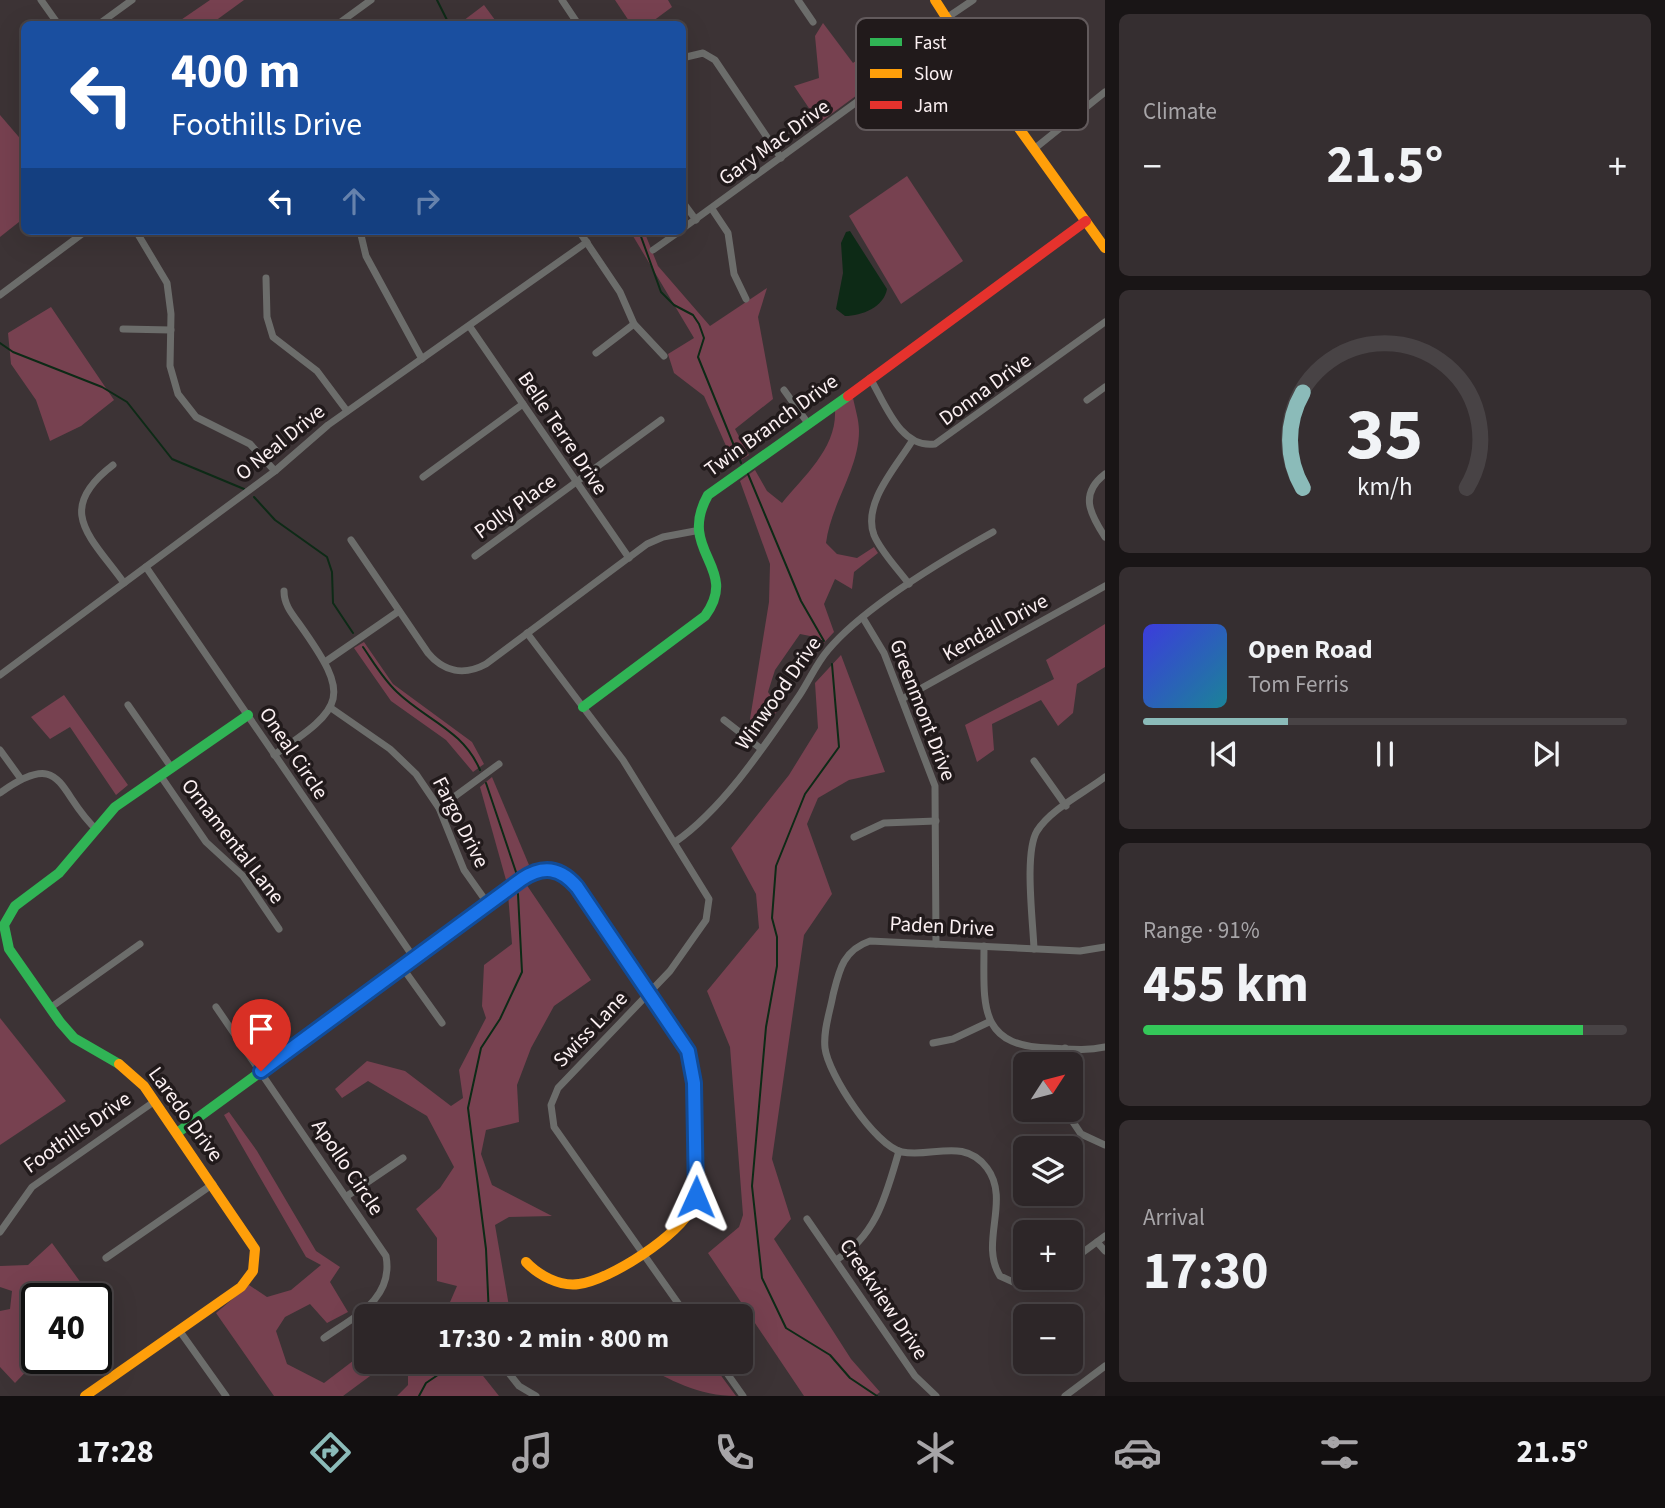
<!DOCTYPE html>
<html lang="en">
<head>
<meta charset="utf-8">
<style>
	body { margin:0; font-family:"Source Sans 3",sans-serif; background:#352e30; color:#f1f3f6; height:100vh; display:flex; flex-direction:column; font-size:26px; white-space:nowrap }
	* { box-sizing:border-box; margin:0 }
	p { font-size:23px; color:#a7a5a8 }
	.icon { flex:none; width:38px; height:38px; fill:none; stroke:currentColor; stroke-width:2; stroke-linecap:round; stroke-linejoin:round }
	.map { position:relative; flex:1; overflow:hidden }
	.details { display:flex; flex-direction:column; gap:14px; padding:14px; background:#191516; width:560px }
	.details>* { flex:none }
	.guide { position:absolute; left:21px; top:21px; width:665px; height:214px; border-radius:10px; box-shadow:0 7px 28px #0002,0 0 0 2px #484345; background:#1a4fa0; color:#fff; overflow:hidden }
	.needle { width:46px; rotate:54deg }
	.tools { position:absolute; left:1013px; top:1052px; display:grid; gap:14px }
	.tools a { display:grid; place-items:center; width:70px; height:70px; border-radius:10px; background:#2d2628; box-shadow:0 7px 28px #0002,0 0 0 2px #484345; font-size:35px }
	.speed { position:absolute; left:21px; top:1283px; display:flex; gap:14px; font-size:35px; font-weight:700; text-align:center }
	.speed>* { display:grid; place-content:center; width:91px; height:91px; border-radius:50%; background:#2d2628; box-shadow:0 7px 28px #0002,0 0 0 2px #484345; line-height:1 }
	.speed .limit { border:4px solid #111; border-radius:10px; background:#fff; color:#111 }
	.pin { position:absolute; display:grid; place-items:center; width:60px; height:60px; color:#fff; margin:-72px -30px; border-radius:50% 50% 50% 0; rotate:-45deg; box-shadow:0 0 7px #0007 }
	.pin .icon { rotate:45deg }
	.me { position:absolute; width:77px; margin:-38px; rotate:1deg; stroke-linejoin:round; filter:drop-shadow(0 0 5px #0008) }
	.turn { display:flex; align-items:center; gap:24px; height:147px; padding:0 35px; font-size:32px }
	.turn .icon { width:91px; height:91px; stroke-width:2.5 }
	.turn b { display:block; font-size:49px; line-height:60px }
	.lanes { display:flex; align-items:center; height:66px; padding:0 35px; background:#0003; justify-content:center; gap:35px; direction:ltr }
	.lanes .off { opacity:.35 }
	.big { font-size:52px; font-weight:700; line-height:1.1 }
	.details .card { flex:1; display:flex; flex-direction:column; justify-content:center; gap:10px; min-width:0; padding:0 24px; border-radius:10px; background:#352e30 }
	.details .dial { align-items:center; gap:0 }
	.dial svg { height:182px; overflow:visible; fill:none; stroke:#484345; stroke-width:7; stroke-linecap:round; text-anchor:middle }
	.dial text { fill:#f1f3f6; stroke:none }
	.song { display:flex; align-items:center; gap:21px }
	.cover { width:84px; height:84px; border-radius:10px; background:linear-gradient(135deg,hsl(240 70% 55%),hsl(190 70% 35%)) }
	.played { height:7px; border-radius:4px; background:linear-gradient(90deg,#8bbbb9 30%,#484345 30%) }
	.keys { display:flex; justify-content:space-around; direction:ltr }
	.heat { display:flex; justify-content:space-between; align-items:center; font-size:38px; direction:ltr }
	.charge { height:10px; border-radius:5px; background:linear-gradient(90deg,#34c759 91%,#484345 0) }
	.trip { position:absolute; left:354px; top:1304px; width:399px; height:70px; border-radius:10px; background:#2d2628; box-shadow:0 7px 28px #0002,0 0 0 2px #484345; font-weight:700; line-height:70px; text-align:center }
	.dock { display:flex; height:112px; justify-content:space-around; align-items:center; background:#120f10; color:#a7a5a8 }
	.dock .icon { width:49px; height:49px }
	.dock .current { color:#8bbbb9 }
	.dock b { font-size:32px; color:#f1f3f6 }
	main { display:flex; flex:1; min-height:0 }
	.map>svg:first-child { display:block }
	.green { fill:#774150 }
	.water { fill:#0d2a16 }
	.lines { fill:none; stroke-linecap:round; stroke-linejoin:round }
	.stream { stroke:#0d2a16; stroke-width:2 }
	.street { stroke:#6c6d6b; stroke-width:7 }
	.fast { stroke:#30b455; stroke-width:10 }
	.slow { stroke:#ff9f0a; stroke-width:10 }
	.jam { stroke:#e5322d; stroke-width:10 }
	.route-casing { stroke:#114b97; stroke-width:18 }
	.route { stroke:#1a73e8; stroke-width:12 }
	.labels { text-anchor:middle; stroke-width:7; stroke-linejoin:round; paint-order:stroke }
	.street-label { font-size:21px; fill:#fbf0f2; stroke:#211a1b }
	.key { fill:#211a1b; stroke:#625a5c; stroke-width:2 }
	.key-label { font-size:19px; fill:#fbf0f2 }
</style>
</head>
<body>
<main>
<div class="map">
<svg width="1105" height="1396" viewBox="0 0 1105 1396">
	<rect width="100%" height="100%" fill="#3c3335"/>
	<!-- green -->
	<g class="green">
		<path d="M210,0h34l-33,24h-36z"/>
		<path d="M615,0h53l4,7 -23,17h-18z"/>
		<path d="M484,5l14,19h-39z"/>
		<path d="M823,23l30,40 33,-24 16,23 -83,61 -25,-37 25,-8 -4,-42z"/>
		<path d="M0,115l24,28v75l-24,19z"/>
		<path d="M907,176l56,85 -62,43 -52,-88z"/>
		<path d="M630,231h14l14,35 52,60 57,-38 -9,29 15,82 -38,30 14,26 -15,9 -30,-68 -30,-23 -6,-19 26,-16z"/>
		<path d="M51,307l63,93 -33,26 -31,15 -14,-41 -25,-36 -3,-31z"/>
		<path d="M853,398c2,10 6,22 6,33 0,38 -28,73 -33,112l11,11 20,4 17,-11 4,6 -24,19 -2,17 -17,-10 -11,25 10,28 -13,14 -11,-10 -10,-2 -25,36 -7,22 11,17 -19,23 -10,-13 19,-117 1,-38 -30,-83 15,-11 12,21 15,12c22,-27 55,-55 53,-93z"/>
		<path d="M1105,624v43l-28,17 -4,29 -15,13 -17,-26 -49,24 2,26 -17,12 -12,-37 89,-46 -8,-19z"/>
		<path d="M364,642l29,42 79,58 12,22 -11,8 -27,-32 -55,-39 -37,-53z"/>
		<path d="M841,655l44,117 -36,8 -31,18 -11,26 25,70 -28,41 -32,224 19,60 -17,20 77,120 29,33 -5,4h-71l-96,-143 31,-26 4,-12 -13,-168 -23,-56 52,-63 -3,-34 -25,-46 58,-73 29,-47 -3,-45z"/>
		<path d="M64,695l64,90 -12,10 -46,-68 -20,12 -19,-22z"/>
		<path d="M492,777l37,88 -23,15 -26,-93z"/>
		<path d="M524,881l67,99 -37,26 -23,42 -14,37 2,37 -33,8 -5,24 11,31 60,31 -43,1 -14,8 15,87 8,4h-111l4,-6 36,-1 10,-23 -20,-5v-43l-21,-29 24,-21 14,-21 -27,-51 -59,-35 -26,17 -7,-9 32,-28 38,10 46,35 12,-8 -4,-28 27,-52 -4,-12 2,-41 28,-21 -4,-50z"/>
		<path d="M0,1018l66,83 -66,44z"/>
		<path d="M229,1112l28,39 59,100 24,16 -10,15 18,30 -21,11 -17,-19 -25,13 -9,14 11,33 37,19 42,-32v11h23l-46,34h-69l-58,-83 33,-28 18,12 24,-7 30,-25 -15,-8 -82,-142z"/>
		<path d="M52,1243l40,55h-55l2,60 -24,25 -15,-16v-56l10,-2 2,-18 -12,-4v-21l28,-1z"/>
		<path d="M408,1362h64l27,34h-102l11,-11z"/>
		<path d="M638,1362h21l22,12 20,-12h10l25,34c-37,0 -67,-16 -98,-34z"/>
	</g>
	<!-- water -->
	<path class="water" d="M850,231l37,58c-3,18 -25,27 -42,27l-9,-7 7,-36 -2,-30 5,-11z"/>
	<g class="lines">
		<!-- stream -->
		<g class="stream">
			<path d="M437,0l12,24"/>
			<path d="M639,231l22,61 13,13 19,10 6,9 5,14 -6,19 43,106"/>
			<path d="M0,343l13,9 89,35 25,15 45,57 72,30"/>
			<path d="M748,474l53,127 23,40"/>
			<path d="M254,497l21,23 52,37 5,15 1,31 20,30"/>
			<path d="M363,647c11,16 20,32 34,45 29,28 66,38 83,78"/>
			<path d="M832,664l7,83 -34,47 -29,72 -4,52 5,19v29l-11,61 -14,159 10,92 24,50 44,27 20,23 27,18"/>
			<path d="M486,783l31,92"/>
			<path d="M489,1316l-3,-67 -18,-141 13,-60 19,-29 22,-47 -4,-78"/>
			<path d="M419,1396l7,-13 31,-21"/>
		</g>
		<!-- street -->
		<g class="street">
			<path d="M41,0l17,24"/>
			<path d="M562,0l14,21"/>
			<path d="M798,0l15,22"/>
			<path d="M945,19l28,-19"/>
			<path d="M99,24l33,-24"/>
			<path d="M338,24l33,-24"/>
			<path d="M682,58l21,-5 12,7 66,98"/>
			<path d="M1034,149l71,-57"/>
			<path d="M682,201l14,19"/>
			<path d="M712,209l16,24 6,41 12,25"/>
			<path d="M682,229l271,-197"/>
			<path d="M136,231l31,52 4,31 -1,52 8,28 18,23 54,27 25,27"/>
			<path d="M360,231l6,25 56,103"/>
			<path d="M579,231l41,61 14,32 30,32"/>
			<path d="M653,250l27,-19"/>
			<path d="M266,278l1,39 6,20 44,34 30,40"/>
			<path d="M0,295l86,-64"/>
			<path d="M470,327l159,231"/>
			<path d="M123,329l48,1"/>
			<path d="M596,353l38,-29"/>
			<path d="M870,378c15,25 30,71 65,66l170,-122"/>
			<path d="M784,390l23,32"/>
			<path d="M1087,400l18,-13"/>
			<path d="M113,465c-59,45 -23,71 11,118"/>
			<path d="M1105,474c-26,20 -15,40 0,63"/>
			<path d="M423,477l100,-73"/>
			<path d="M351,540l77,113c16,19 36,23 58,11l161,-120 16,-7 32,-6"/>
			<path d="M475,556l186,-136"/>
			<path d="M146,567l268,391"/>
			<path d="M909,584c-11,-15 -28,-32 -35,-49 -12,-32 23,-69 38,-94"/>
			<path d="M863,618l21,35 51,133 1,158"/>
			<path d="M527,633l96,127 86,139 -3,21 -36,51 -112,117 -7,17 3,22 133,189"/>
			<path d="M325,662l74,-51"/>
			<path d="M0,675l275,-204 53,-46 259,-183"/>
			<path d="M902,699l203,-113"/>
			<path d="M128,705l43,62"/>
			<path d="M331,708l59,41 26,25 23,34 25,62 24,34"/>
			<path d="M724,720l36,28"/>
			<path d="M0,750l21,29"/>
			<path d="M274,755c72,-49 77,-58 26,-130 -8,-11 -16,-20 -16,-34"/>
			<path d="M1034,761l32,45"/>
			<path d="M160,775l46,67 37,34 36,53"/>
			<path d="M0,793c65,-47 57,1 97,37"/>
			<path d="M439,808l60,-44"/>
			<path d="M854,837l30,-14 52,-2"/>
			<path d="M675,842c48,-33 91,-98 124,-146 10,-15 17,-32 29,-46 36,-43 115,-90 165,-118"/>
			<path d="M984,946c0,59 -7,101 67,102 18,1 36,3 54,-1"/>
			<path d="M1034,949c-1,-28 -10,-96 3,-118 14,-22 47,-38 68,-54"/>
			<path d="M402,967l40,56"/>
			<path d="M216,1007l170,249c8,43 -32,61 -62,82"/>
			<path d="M50,1008l90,-64"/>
			<path d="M933,1043l20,-4 36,-17"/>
			<path d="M1064,1064l1,-16"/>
			<path d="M1065,1110l16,24 24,11"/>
			<path d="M347,1196l56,-38"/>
			<path d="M807,1219l108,157 21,20"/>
			<path d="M0,1232l32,-45 123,-86"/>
			<path d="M1097,1242l8,9"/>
			<path d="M106,1258l107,-74"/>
			<path d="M836,1260c41,-25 50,-65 63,-109"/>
			<path d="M1071,1261l34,-25"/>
			<path d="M1049,1278l-25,9 -24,-11c-21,-33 11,-76 -13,-108 -23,-31 -55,-10 -85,-16 -27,-6 -74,-78 -77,-104 -2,-18 5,-36 8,-53 6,-24 10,-45 37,-54l210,10 25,-4"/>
			<path d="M179,1330l47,66"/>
			<path d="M500,1362l19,24 17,10"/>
			<path d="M719,1362l24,34"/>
			<path d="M1065,1396l40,-30"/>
		</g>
		<!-- fast -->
		<g class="fast">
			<path d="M583,707l122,-91c36,-49 -29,-64 3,-121l140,-99"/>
			<path d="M119,1064l-45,-26 -14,-16 -51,-73 -5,-24 11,-19 44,-33 56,-66 133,-92"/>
			<path d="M177,1133l353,-258c39,-16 57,26 75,53"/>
		</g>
		<!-- slow -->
		<g class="slow">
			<path d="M935,0l68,106 102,142"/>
			<path d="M526,1262c12,13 34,25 53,22 31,-4 101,-49 114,-78 7,-16 5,-41 5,-58"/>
			<path d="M85,1396l156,-109 12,-16 2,-22 -111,-163 -25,-22"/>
		</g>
		<!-- jam -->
		<g class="jam">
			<path d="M848,396l238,-175"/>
			<path d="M605,928l83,123 10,97"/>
		</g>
	</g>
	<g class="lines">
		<!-- route casing -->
		<g class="route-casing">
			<path id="route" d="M261,1071l261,-192c21,-14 38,-12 55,8l111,164 6,32 2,114"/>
		</g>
		<!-- route -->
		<use href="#route" class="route"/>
	</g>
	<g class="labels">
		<!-- street labels -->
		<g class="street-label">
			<text transform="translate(774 142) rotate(-36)" y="7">Gary Mac Drive</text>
			<text transform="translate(985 389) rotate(-36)" y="7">Donna Drive</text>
			<text transform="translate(771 425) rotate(-36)" y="7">Twin Branch Drive</text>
			<text transform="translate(563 433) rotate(56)" y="7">Belle Terre Drive</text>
			<text transform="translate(280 442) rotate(-39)" y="7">O Neal Drive</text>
			<text transform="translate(515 506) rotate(-36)" y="7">Polly Place</text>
			<text transform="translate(995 627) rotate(-29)" y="7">Kendall Drive</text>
			<text transform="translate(778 693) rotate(-55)" y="7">Winwood Drive</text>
			<text transform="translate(923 710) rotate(69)" y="7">Greenmont Drive</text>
			<text transform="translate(294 753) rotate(56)" y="7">Oneal Circle</text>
			<text transform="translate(461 822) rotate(63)" y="7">Fargo Drive</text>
			<text transform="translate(233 841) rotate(52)" y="7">Ornamental Lane</text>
			<text transform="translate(942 926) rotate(3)" y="7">Paden Drive</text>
			<text transform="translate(590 1029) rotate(-46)" y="7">Swiss Lane</text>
			<text transform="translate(186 1114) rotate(54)" y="7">Laredo Drive</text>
			<text transform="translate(77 1132) rotate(-35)" y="7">Foothills Drive</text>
			<text transform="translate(348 1167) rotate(56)" y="7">Apollo Circle</text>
			<text transform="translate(884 1299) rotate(56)" y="7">Creekview Drive</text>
		</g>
	</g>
	<!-- legend -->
	<rect x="856" y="18" width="232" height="112" rx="10" class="key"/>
	<rect x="870" y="38" width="32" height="8" fill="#30b455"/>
	<rect x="870" y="69" width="32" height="9" fill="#ff9f0a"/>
	<rect x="870" y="101" width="32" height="8" fill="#e5322d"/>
	<g class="key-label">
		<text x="914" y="49">Fast</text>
		<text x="914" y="80">Slow</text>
		<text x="914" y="112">Jam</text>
	</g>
</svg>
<div class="tools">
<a><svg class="needle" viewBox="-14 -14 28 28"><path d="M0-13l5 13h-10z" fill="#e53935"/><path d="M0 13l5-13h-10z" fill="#a7a5a8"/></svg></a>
<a><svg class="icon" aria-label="layers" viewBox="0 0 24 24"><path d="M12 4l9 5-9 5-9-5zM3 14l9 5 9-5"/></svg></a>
<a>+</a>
<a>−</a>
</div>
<div class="speed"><div class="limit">40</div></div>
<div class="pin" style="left:261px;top:1071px;background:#d93025"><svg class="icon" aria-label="arrive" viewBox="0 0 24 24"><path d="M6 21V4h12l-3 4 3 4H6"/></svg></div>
<svg class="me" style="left:696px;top:1197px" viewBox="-20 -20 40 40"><path d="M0-17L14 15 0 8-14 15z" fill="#1a73e8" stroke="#fff" stroke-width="4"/></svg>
<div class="trip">17:30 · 2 min · 800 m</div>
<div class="guide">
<div class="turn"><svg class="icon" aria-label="left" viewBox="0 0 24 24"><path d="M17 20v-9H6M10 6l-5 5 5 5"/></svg><div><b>400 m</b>Foothills Drive</div></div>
<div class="lanes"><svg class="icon" aria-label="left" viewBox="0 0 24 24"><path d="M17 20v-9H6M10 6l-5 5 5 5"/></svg><svg class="icon off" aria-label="ahead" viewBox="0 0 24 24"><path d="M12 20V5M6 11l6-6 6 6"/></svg><svg class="icon off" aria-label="right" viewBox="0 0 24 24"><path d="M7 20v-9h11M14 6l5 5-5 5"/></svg></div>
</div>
</div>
<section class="details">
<div class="card"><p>Climate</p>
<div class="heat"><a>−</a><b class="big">21.5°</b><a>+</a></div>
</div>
<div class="card dial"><svg viewBox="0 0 100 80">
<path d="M14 69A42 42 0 1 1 86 69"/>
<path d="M14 69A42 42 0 0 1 14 27" stroke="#8bbbb9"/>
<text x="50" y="56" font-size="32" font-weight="700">35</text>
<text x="50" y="72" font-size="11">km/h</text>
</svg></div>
<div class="card">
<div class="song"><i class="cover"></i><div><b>Open Road</b><p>Tom Ferris</p></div></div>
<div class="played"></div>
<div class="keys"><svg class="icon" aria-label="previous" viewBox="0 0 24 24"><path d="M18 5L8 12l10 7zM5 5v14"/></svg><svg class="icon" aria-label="pause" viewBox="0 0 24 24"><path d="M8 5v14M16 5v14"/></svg><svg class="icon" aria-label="next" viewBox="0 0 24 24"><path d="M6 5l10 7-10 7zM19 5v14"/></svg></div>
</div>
<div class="card"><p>Range · 91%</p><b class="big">455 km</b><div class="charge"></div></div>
<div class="card"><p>Arrival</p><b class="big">17:30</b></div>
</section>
</main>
<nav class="dock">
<b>17:28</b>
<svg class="icon current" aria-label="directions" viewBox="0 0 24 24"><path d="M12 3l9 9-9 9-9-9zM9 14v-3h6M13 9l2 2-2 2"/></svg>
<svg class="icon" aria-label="music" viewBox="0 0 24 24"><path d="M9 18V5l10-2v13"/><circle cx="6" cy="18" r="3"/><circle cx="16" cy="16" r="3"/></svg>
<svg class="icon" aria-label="phone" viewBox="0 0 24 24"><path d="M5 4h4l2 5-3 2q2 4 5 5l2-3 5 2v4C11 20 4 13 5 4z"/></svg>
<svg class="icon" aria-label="climate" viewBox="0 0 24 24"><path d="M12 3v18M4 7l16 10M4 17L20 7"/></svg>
<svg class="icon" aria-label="car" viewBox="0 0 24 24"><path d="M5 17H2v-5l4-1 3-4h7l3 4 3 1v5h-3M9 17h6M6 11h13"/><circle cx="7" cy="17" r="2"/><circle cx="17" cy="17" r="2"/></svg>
<svg class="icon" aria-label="filters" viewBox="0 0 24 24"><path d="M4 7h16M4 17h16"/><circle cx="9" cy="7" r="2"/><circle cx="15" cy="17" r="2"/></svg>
<b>21.5°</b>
</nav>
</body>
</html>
